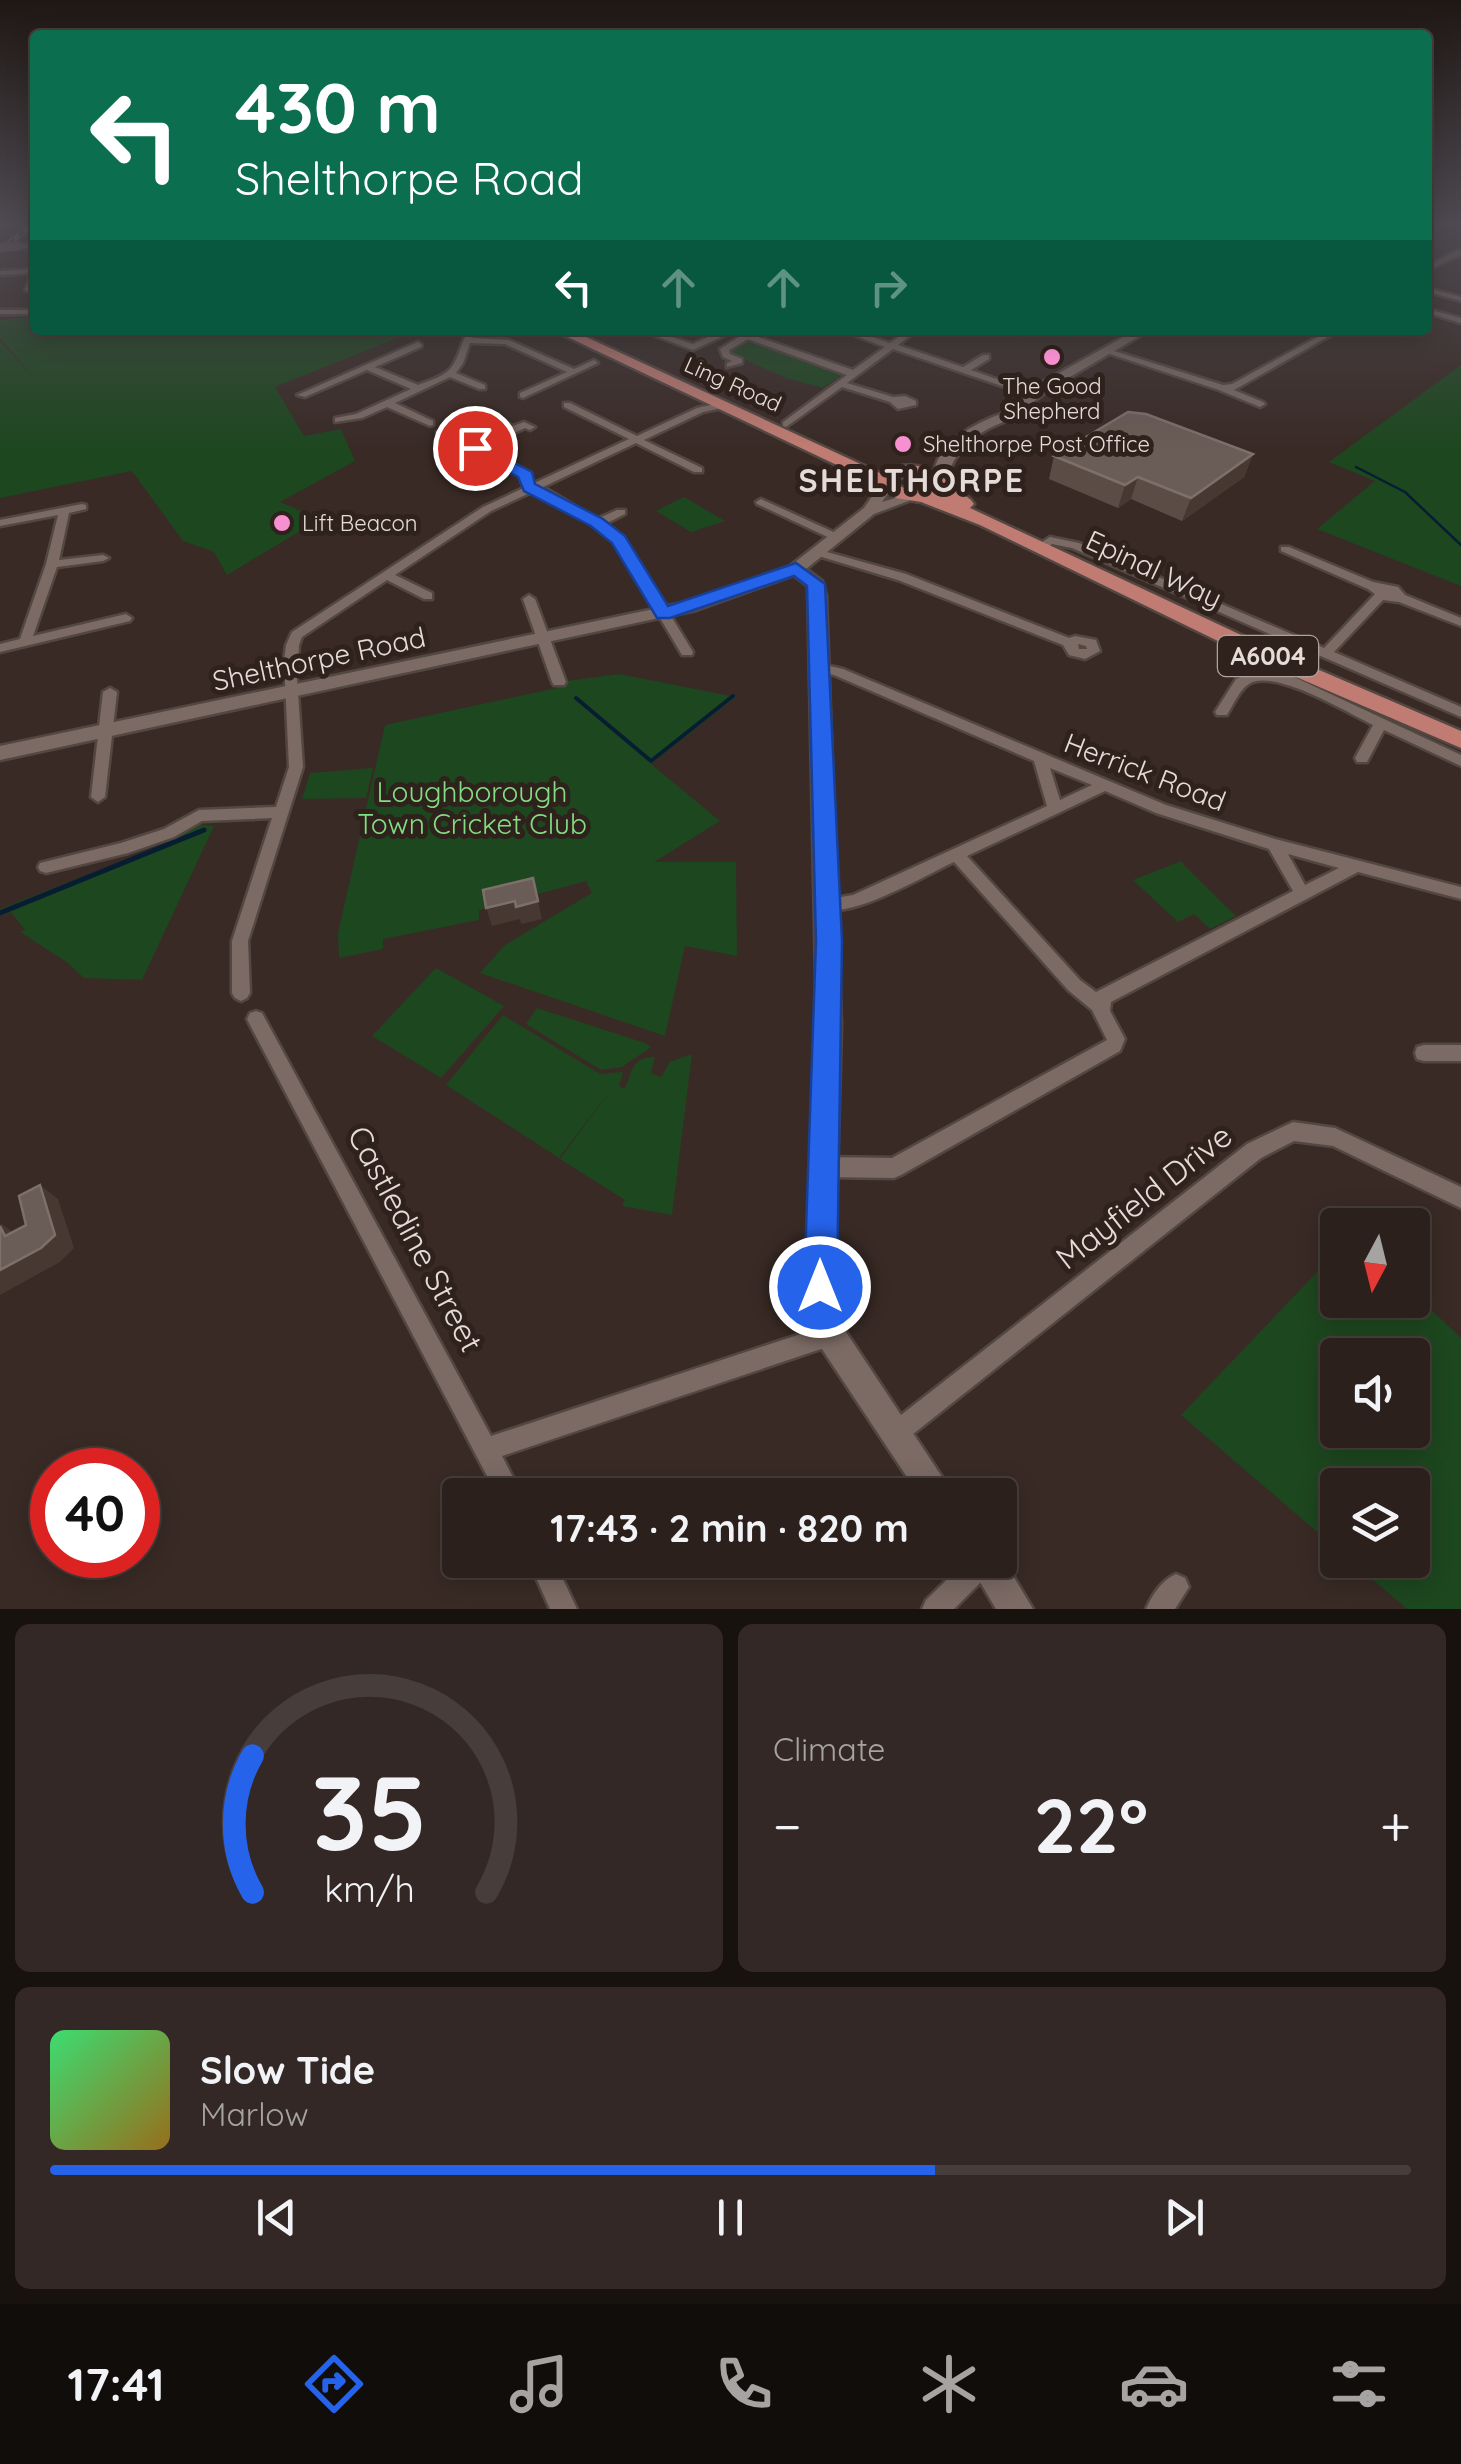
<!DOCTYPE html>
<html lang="en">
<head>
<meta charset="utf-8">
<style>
	body { margin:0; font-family:Quicksand,sans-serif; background:#332825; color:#f1f3f6; height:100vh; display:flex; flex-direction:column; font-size:38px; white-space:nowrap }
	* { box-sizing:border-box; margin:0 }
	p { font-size:32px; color:#a6a3a3 }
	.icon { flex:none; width:55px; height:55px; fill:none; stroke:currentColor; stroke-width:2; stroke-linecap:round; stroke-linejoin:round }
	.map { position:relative; height:1609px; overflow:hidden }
	.panel { display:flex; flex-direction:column; gap:15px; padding:15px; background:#18120f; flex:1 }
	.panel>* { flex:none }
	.top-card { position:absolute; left:30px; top:30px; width:1402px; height:305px; border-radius:10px; box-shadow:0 5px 25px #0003,0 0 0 2px #473e3b; background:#0b6e4f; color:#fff; overflow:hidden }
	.needle { width:65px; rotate:187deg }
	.fabs { position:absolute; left:1320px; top:1208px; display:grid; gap:20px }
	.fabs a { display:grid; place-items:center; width:110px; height:110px; border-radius:10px; background:#2b201c; box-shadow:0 5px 25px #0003,0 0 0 2px #473e3b; font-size:50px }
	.speed { position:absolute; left:30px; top:1448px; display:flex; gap:20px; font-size:50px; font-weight:700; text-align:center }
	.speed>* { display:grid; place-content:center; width:130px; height:130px; border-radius:50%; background:#2b201c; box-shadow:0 5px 25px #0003,0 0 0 2px #473e3b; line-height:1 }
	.speed .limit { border:15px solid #d22; background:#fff; color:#111 }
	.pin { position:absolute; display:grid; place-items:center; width:85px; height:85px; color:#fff; margin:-42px; border:5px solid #fff; border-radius:50%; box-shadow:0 2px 10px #0007 }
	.me { position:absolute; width:110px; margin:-55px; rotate:0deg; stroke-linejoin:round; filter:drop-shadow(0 0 8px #0008) }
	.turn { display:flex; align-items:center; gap:35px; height:210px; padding:0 40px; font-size:45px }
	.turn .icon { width:130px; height:130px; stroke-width:2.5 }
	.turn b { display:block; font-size:70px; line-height:85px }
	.lanes { display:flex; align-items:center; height:95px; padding:0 40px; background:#0003; justify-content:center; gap:50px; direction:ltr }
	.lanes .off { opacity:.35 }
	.big { font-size:75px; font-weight:700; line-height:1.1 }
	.panel .widget { flex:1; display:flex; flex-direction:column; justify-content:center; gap:15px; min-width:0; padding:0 35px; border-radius:15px; background:#332825 }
	.panel .dial { align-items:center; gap:0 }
	.dial svg { height:260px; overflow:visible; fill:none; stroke:#473e3b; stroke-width:7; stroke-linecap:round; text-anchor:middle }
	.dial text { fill:#f1f3f6; stroke:none }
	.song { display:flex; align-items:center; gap:30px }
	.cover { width:120px; height:120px; border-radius:15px; background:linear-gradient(135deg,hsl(140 70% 55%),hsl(40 70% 35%)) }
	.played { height:10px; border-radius:5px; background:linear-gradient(90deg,#2563eb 65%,#473e3b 65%) }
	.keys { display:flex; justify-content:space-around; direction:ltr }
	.heat { display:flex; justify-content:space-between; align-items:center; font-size:55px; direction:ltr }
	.panel .tiles { flex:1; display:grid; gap:15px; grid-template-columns:1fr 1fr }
	.widget:last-child { grid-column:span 2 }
	.trip { position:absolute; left:442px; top:1478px; width:575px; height:100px; border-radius:10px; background:#2b201c; box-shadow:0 5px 25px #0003,0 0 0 2px #473e3b; font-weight:700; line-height:100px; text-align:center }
	.dock { display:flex; height:160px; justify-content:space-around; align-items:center; background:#110d0b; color:#a6a3a3 }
	.dock .icon { width:70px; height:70px }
	.dock .on { color:#2563eb }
	.dock b { font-size:45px; color:#f1f3f6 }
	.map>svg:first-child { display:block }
	.green { fill:#1d471f; fill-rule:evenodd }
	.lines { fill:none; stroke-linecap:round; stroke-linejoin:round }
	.stream-far2 { stroke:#071e32; stroke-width:2.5 }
	.stream-far1 { stroke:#071e32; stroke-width:4 }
	.stream { stroke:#071e32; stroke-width:5 }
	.minor-casing { stroke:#534742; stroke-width:5 }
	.tertiary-casing { stroke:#534742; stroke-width:5 }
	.primary-casing { stroke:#534742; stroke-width:5 }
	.minor { fill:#7c6b65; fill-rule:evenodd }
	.tertiary { fill:#7c6b65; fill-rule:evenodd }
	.primary { fill:#c07c72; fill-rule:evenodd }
	.rail-casing { stroke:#a19591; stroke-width:5 }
	.rail { stroke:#2f211b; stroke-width:2.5; stroke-dasharray:6; stroke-linecap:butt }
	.minor-bridge-casing { stroke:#534742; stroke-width:10; stroke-linecap:butt }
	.minor-bridge { stroke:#7c6b65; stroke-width:8 }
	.wall { fill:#5b4d46 }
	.shaded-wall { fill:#473832 }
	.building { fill:#6a5c56; stroke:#7d706a; stroke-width:2.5 }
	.route { fill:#2563eb; stroke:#184099; stroke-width:2.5 }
	.poi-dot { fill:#f690d1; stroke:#2f211b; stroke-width:4 }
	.labels { text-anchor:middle; stroke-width:10; stroke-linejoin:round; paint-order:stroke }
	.far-street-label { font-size:22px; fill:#e5dbd7; stroke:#2f211b }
	.far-poi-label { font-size:22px; fill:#e5dbd7; stroke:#2f211b; text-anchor:start }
	.shield { fill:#2f211b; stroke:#aea39f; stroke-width:2.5 }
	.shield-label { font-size:25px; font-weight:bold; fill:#e5dbd7 }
	.street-label { font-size:28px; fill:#e5dbd7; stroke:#2f211b }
	.park-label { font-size:28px; fill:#82dd83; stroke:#2f211b }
	.far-district-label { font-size:32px; font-weight:bold; letter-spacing:2.5px; fill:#e5dbd7; stroke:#2f211b }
	.near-street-label { font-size:32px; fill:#e5dbd7; stroke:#2f211b }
</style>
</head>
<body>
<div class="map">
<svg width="1461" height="1609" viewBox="0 0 1461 1609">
	<rect width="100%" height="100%" fill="#392a25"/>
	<!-- green -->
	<g class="green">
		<path d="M35,316v14h382l-142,57 29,49 37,-7 14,32 -75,41 40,17 -93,56 -13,-23 -31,-11 -51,-70 -132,27v-157l35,38 -35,-41v-18z"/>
		<path d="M745,340h4l94,34 -20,14 -37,-10 -59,-26z"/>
		<path d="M1461,365v221l-144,-57 58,-48 -46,-19z"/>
		<path d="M684,497l41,24 -34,11 -35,-21z"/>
		<path d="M619,674l117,23 -85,67 69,57 -66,41h82l1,94 -52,-10 -20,90 -185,-63 25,-28 87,-52 -6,-12 -107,29v10l-96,19v10l-44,9 -1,-25 47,-208 172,-37 2,-6z"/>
		<path d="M373,768l-7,30 -64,1 8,-26z"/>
		<path d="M196,824l18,2 -72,154 -58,-2 -16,-15 -48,-31 5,-2 -14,-18 -11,4v-7l171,-67z"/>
		<path d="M1181,861l5,6 50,49 -26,13 -16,-15 -16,8 -45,-42z"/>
		<path d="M436,968l68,38 -63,72 -69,-42z"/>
		<path d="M537,1008l108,35 6,4 -29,20 -21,3 -75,-46z"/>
		<path d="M503,1015l97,59 23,-2 -4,14 5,3c9,-15 6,-33 31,-32l-4,16 10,4 9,-15 22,-8 -20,161 -50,-9 3,-6 -65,-41 56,-76 -57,75 -113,-73z"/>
		<path d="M1337,1251l1,49h74l1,-7 48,45v271h-54l-57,-49h62v-75h-74l-1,64 -156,-134zM1338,1355h74v75h-74z"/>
	</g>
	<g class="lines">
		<!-- stream-far2 -->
		<g class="stream-far2">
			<path d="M20,241l15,-2"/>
			<path d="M1356,467l49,25 56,53"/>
		</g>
		<!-- stream-far1 -->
		<g class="stream-far1">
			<path d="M576,698l75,63 82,-65"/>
			<path d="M200,832l4,-2"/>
		</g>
		<!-- stream -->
		<path class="stream" d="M0,913l204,-83"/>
		<!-- minor casing -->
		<g class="minor-casing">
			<g id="minor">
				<path d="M35,243v4l-16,1 -4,-2z"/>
				<path d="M1458,250h3v5l-33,15v-5z"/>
				<path d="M35,269v25l-10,-4 7,-17 -32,2v-4z"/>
				<path d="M1428,288l33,9v4l-33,-9z"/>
				<path d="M1428,309l33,9v5l-33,-10z"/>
				<rect x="0" y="310" width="35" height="4"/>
				<path d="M469,330h9l-6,8 37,2 65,29 20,-9 4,3 -75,35 -3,-1v-4l47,-21 -62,-28 -35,-1 -7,20 -7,10 29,12v4h-6l-29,-12 -55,26 38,18v4l-3,1 -43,-19 -25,11 -27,4v-4l21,-4 55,-25 -44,-19 -62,27 -8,-2 121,-53 4,3 -1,2 -46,20 43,18c10,-4 25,-8 32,-16 10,-12 11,-28 19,-39z"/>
				<path d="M723,330h15l115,40 32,-23 -45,-17h12l38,13 18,-13h9l-19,15 65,22 20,-12h6v4l-18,11 68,24 -8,2 -138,-47 -46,34 46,14 12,-1 11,5v4l-18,4 -8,-7 -48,-15 -56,40 -3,-1v-4l64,-47 -99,-36 -19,11 1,4 12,5v4l-15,4v-4l5,-2 -9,-4 -3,-8 20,-13 -10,-3 -37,17 -43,-16 4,-3 39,13z"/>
				<path d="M1330,330h10l-106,60 29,12 2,2 -5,3 -41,-17 -115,-38 7,-2 112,35 9,-1z"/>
				<path d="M723,402l5,3 -2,2 -23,5 -59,28 58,28v4h-8l-58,-29 -93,44 54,32 20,-9h8v4l-20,10 18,14 70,114 -1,3h-10l-67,-113 -22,-17 -59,-34 -43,20 -96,64 37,18v6h-8l-37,-19 -85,57 -3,8 -2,33 6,89 -55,174 2,52 -3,5 -6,3 -6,-3 -3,-5v-52l40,-123 -70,3 -28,16 -46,16 -82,20 -6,-2 -2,-4 2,-4 81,-20 43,-14 35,-19 77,-3 13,-40 -5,-107 2,-15 6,-13 191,-125 146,-68 -65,-32v-4h6l67,33 60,-28z"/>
				<path d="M496,421h6l11,5 11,-4 11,5 -5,3 -5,-2 -43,20 49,25v4h-8l-86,-45 8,-2 29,14 31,-14 -9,-5z"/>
				<path d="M761,499l79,36 2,2 -6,3 -4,-1 -75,-35 -1,-2z"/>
				<path d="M82,504l4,1v4l-17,4 -10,47 44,-5 6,3 -6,3 -46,6 -24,69 93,-22 6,4 -2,3 -130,31v-8l20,-5 26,-75 12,-49 -58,11v-6z"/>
				<path d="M1050,537l29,6 245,105 51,-54 -7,-5 -87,-38v-4h8l84,35 25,5 7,8 56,23v8l-62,-24 -16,-2 -49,52 127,55v10l-389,-169 -20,-4 -8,6h-8v-4z"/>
				<path d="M816,549l90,25 163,64 6,-2 21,4 4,11 -15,8 -16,-4 -6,-10 -165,-65 -86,-26v-4zM1078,644l8,2 1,3h-8z"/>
				<path d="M529,595l6,4 31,83 -2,3h-10l-2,-3 -29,-83z"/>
				<path d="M820,664l23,5 323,136 109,34 186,48v12l-103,-27 -247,130 -1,9 15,28 -5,12 -219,124 -7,3 -70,-1 -7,-3 -3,-7 3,-7 7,-3 68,1 215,-118 -15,-30 -24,-20 -114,-128c-32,15 -97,54 -131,48l-2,-5 2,-5 30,-5 194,-89 -13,-45 -200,-86 -19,-4 -2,-3zM1050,768l42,17 -32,15zM1105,791l51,22 113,36 24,42 -197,101 -16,-12 -113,-124zM1288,854l51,14 -34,17z"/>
				<path d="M1258,671l34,5 169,79v11l-77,-36 -17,32h-10l-2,-4 18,-33c-25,-12 -99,-57 -124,-41 -9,5 -16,21 -22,31h-10l-2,-3 21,-33z"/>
				<path d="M110,688l7,4 -12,105 -7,5 -7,-5 12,-105z"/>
				<path d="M256,1011l6,2 229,423 340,-112 8,3 3,8 -3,8 -337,113 20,39h-25l-247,-470 -3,-6 3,-6z"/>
				<path d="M1424,1045h37v16h-37l-7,-2 -2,-6 2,-6z"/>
				<path d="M1293,1122l42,6 126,59v21l-128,-62 -39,-5 -33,17 -358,284 -8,4 -8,-4 -4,-8 4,-8 360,-282z"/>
				<path d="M528,1560h26l23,49h-27z"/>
				<path d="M967,1560l30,1 -4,9 -39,39h-32l4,-9z"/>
				<path d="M1176,1574l9,4 4,9 -14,22h-29c6,-14 16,-29 30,-35z"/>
			</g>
		</g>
		<!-- tertiary casing -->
		<g class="tertiary-casing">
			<g id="tertiary">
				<path d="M1136,330h14l-99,58 -28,22 -10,-3 30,-25z"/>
				<path d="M1007,412l6,4 -1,3c-36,12 -56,28 -67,63h-10c-7,-36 43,-61 72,-70z"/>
				<path d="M887,481l7,4 -12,17 30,-9 7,4 -45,17 -68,55 16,12 4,15 15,429 -7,262 10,42 110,166h-35l-99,-149 -14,-59 11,-262 -9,-439 -14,-11 -98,35 -696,150v-14l692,-145 98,-35 74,-58 18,-26z"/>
				<path d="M1000,1554l33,55h-37l-29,-49h33z"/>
			</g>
		</g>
		<!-- primary casing -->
		<g class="primary-casing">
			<path id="primary" d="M553,330h18l311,144c37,-23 61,4 89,26l3,4 -4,4 305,143 186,80v17l-202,-87 -279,-136 -59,-23 -25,-4 -15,-12zM909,474l25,13 -21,4 -14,-5 -3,-6z"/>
		</g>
		<!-- minor -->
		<use href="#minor" class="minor"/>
		<!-- tertiary -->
		<use href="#tertiary" class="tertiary"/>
		<!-- primary -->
		<use href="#primary" class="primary"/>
		<!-- rail casing -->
		<g class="rail-casing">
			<path id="rail" d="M0,250l33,-26"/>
		</g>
		<!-- rail -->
		<use href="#rail" class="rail"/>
		<!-- minor-bridge casing -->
		<g class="minor-bridge-casing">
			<path id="minor-bridge" d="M0,248l19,-2"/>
		</g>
		<!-- minor-bridge -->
		<use href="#minor-bridge" class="minor-bridge"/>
	</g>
	<!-- wall -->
	<path class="wall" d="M1253,454l-9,23 -62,44 -51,-22 -13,9 -69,-29 5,-23z"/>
	<!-- shaded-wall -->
	<g class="shaded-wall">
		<path d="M1253,454l-9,23 -62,44 9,-23z"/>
		<path d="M1138,477l-7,22 -13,9 7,-23z"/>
		<path d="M515,901h23l4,18 -21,5 -1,-5 -28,7 -6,-18z"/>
		<path d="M40,1185l18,14 16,49 -14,14 -60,33v-25l41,-22z"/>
		<path d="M0,1223l17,12 -12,1z"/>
	</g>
	<!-- building -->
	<g class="building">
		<path d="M1128,412l18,2 107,40 -62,44 -53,-21 -13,8 -71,-29z"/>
		<path d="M533,878l5,23 -22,6 -1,-6 -29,7 -3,-18z"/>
		<path d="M40,1185l15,50 -14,13 -41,22v-44l5,10 21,-11 -7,-29z"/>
	</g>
	<!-- sky -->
	<linearGradient id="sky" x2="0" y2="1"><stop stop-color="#1f1714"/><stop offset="0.5" stop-color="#4e4a51"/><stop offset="1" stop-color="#4e4a51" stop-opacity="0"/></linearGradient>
	<rect width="1461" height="449" fill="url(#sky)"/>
	<!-- route -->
	<path class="route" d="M470,445h10l52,27 3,12 68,35 22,17 43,70 128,-43 29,21 17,357 -5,346 -5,12 -12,5 -11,-5 -5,-12 12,-346 -9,-355 -13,-10 -124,42h-13l-45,-75 -21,-17 -67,-35 -6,-14 -48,-26z"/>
	<!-- markers -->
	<g class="poi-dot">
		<circle cx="1052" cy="357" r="10"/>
		<circle cx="903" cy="444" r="10"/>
		<circle cx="282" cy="523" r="10"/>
	</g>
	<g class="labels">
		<!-- far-street labels -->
		<g class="far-street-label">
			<text transform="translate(733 384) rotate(24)" y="8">Ling Road</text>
		</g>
		<!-- far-poi labels -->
		<g class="far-poi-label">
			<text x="1052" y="394" text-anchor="middle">The Good<tspan x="1052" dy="25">Shepherd</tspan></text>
			<text x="923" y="452">Shelthorpe Post Office</text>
			<text x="302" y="531">Lift Beacon</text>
		</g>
		<!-- shield labels -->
		<rect class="shield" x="1218" y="636" width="100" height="40" rx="8"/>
		<g class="shield-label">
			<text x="1268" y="665">A6004</text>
		</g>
		<!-- street labels -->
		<g class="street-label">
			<text transform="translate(1154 569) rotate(25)" y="10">Epinal Way</text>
			<text transform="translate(319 659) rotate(-12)" y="10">Shelthorpe Road</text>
			<text transform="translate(1145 772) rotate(21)" y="10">Herrick Road</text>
		</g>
		<!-- park labels -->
		<g class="park-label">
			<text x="472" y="802">Loughborough<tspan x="472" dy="32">Town Cricket Club</tspan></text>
		</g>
		<!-- far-district labels -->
		<g class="far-district-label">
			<text x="912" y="492">SHELTHORPE</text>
		</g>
		<!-- near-street labels -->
		<g class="near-street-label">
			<text transform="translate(1144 1197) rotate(-38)" y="11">Mayfield Drive</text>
			<text transform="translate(415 1239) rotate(62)" y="11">Castledine Street</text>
		</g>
	</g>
</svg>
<div class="fabs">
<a><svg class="needle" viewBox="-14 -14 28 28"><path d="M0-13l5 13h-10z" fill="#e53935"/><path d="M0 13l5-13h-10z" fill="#a6a3a3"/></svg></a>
<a><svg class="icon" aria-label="sound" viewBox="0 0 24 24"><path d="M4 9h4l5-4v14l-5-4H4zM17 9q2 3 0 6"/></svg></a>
<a><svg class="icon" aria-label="layers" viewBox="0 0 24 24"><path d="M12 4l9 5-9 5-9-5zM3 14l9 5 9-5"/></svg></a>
</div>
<div class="speed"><div class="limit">40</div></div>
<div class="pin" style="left:475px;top:448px;background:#d93025"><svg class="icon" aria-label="arrive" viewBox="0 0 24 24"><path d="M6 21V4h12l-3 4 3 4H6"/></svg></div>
<svg class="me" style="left:820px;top:1287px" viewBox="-20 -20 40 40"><circle r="17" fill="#2563eb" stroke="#fff" stroke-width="3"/><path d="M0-11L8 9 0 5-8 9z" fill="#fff"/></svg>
<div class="trip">17:43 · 2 min · 820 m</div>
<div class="top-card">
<div class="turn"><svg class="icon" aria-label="left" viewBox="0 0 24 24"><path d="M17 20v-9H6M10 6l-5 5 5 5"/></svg><div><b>430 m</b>Shelthorpe Road</div></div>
<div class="lanes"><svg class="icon" aria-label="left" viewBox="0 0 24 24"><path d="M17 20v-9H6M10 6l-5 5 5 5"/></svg><svg class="icon off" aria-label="ahead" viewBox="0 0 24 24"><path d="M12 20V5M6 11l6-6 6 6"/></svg><svg class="icon off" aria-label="ahead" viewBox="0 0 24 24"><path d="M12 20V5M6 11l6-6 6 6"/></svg><svg class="icon off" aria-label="right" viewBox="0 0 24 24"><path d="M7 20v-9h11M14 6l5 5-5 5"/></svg></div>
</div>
</div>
<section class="panel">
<div class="tiles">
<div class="widget dial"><svg viewBox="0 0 100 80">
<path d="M14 69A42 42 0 1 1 86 69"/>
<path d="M14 69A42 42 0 0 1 14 27" stroke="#2563eb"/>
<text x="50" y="56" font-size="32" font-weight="700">35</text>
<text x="50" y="72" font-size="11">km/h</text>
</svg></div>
<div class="widget"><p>Climate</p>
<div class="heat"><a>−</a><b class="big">22°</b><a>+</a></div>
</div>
<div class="widget">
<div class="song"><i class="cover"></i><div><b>Slow Tide</b><p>Marlow</p></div></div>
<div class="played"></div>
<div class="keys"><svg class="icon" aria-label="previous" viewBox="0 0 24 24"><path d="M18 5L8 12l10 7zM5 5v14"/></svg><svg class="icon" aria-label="pause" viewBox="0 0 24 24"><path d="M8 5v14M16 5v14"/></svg><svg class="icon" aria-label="next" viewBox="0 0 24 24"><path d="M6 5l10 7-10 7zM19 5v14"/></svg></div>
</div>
</div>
</section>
<nav class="dock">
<b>17:41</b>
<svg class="icon on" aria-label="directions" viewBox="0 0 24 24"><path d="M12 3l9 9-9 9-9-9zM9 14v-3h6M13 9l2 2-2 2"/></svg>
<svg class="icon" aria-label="music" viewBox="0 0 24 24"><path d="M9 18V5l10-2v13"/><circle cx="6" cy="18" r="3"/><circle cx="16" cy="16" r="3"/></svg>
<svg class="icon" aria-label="phone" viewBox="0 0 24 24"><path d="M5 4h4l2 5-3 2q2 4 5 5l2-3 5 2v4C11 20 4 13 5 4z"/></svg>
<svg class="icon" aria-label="climate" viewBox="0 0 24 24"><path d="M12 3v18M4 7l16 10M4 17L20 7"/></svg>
<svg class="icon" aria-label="car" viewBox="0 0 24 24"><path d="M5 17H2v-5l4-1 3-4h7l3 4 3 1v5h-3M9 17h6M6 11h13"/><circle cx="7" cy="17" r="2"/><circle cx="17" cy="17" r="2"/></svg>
<svg class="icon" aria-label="filters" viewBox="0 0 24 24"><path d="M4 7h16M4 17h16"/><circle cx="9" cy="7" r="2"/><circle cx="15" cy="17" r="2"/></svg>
</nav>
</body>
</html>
